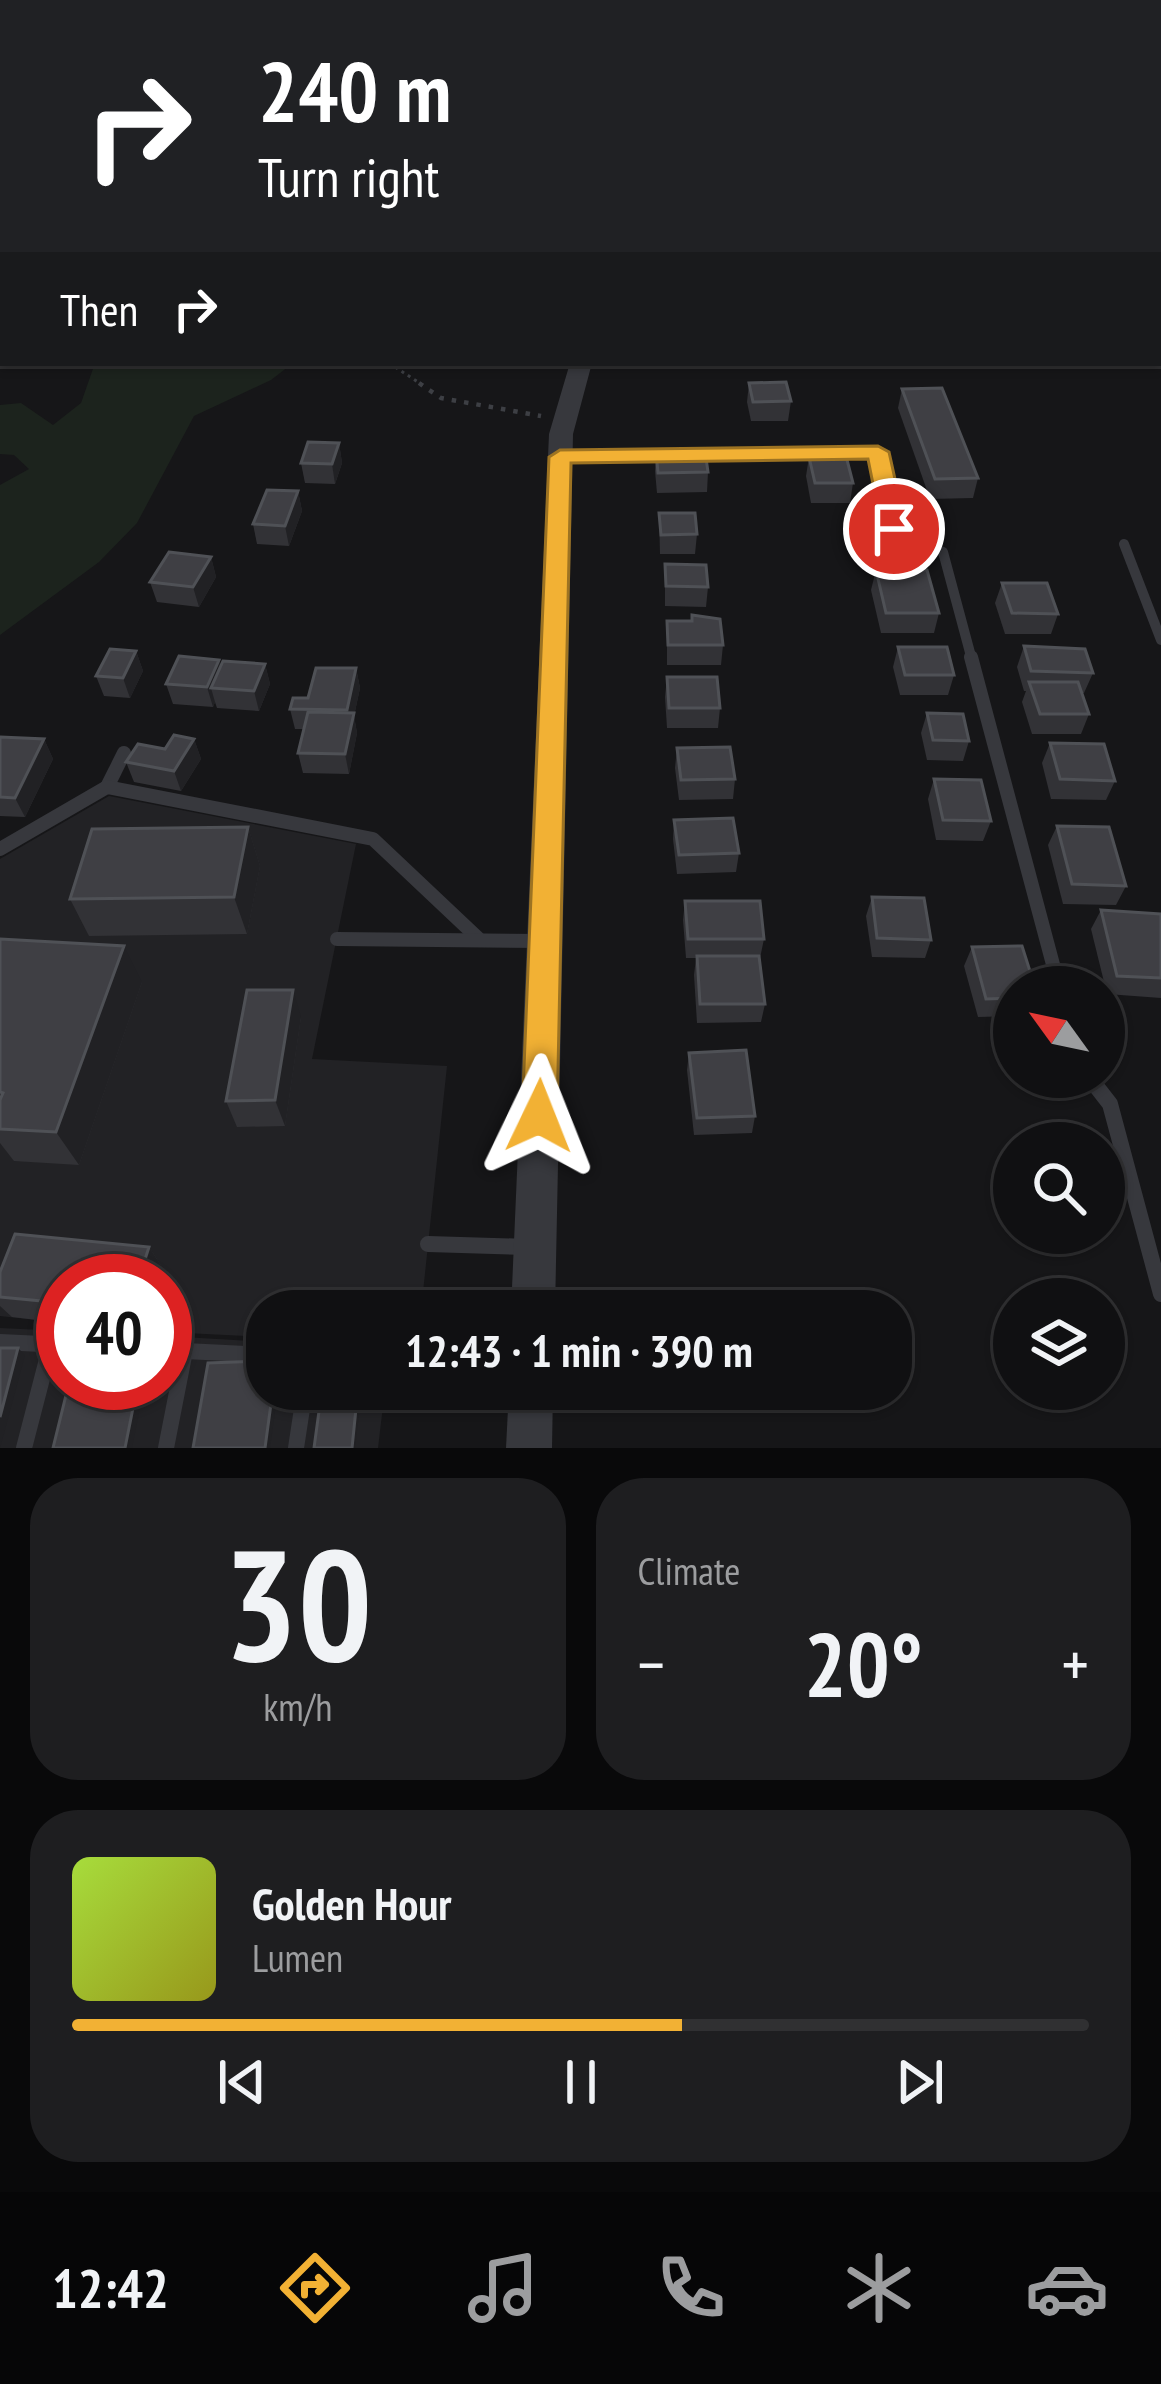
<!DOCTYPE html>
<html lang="en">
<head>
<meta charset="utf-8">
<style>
	body { margin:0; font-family:"PT Sans Narrow",sans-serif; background:#1e1e20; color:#f1f3f6; height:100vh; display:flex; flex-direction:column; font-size:45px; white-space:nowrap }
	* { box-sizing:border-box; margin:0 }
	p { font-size:39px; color:#9c9d9f }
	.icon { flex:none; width:66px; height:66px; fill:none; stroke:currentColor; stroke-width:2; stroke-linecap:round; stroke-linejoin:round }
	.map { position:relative; height:1448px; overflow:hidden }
	.sheet { display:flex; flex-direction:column; gap:30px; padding:30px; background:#09090a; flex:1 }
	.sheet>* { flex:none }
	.guide { position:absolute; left:0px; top:0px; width:1161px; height:366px; box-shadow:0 3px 9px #0004,0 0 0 3px #303032; background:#202124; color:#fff; overflow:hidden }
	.needle { width:78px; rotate:303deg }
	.tools { position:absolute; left:993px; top:966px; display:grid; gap:24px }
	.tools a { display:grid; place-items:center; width:132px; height:132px; border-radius:50%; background:#101012; box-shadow:0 3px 9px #0004,0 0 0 3px #303032; font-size:60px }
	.speed { position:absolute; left:36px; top:1254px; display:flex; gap:24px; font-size:60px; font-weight:700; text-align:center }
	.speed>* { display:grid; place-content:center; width:156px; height:156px; border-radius:50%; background:#101012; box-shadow:0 3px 9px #0004,0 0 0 3px #303032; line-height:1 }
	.speed .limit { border:18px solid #d22; background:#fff; color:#111 }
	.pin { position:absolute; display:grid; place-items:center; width:102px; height:102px; color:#fff; margin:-51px; border:6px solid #fff; border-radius:50%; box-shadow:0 3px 12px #0007 }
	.me { position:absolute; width:132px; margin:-66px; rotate:2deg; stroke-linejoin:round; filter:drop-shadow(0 0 9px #0008) }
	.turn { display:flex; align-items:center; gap:42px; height:252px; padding:0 60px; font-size:54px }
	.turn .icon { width:156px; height:156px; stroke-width:2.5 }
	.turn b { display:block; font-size:84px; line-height:102px }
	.then { display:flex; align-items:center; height:114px; padding:0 60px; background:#0003; gap:24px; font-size:45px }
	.big { font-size:90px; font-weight:600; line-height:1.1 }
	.sheet .widget { flex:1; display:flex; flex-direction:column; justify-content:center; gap:18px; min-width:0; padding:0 42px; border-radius:48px; background:#1e1e20 }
	.sheet .dial { align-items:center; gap:0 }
	.dial b { font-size:156px; line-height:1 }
	.song { display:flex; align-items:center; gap:36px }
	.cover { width:144px; height:144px; border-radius:18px; background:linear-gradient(135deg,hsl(80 70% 55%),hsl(60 70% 35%)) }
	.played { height:12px; border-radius:6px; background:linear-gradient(90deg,#f2b134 60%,#303032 60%) }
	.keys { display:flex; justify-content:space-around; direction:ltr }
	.heat { display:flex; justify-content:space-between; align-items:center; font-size:66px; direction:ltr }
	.sheet .tiles { flex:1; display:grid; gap:30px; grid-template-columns:1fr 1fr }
	.widget:last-child { grid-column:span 2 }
	.trip { position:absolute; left:246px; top:1290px; width:666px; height:120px; border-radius:48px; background:#101012; box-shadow:0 3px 9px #0004,0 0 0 3px #303032; font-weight:600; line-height:120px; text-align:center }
	.dock { display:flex; height:192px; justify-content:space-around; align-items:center; background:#060607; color:#9c9d9f }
	.dock .icon { width:84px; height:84px }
	.dock .on { color:#f2b134 }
	.dock b { font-size:54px; color:#f1f3f6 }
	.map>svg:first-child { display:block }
	.built { fill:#222225 }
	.green { fill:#1c231d }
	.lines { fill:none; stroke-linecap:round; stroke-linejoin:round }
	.river { fill:#2c353c; fill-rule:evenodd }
	.path-far1 { stroke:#3d3f44; stroke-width:3; stroke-dasharray:3 4.5; stroke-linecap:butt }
	.path { stroke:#3d3f44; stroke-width:4.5; stroke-dasharray:4.5 8; stroke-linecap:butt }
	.service-far2 { stroke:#37383d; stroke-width:10 }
	.service-far1 { stroke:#37383d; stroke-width:14 }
	.service { stroke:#37383d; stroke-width:16 }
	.tertiary { fill:#37383d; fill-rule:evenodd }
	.secondary { fill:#45474d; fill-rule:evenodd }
	.primary { fill:#53555c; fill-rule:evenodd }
	.wall { fill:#323236 }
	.shaded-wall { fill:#212124 }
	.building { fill:#3f3f44; stroke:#4f5156; stroke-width:3 }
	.route { fill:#f2b134; stroke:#9d7322; stroke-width:3 }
</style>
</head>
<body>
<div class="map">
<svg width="1161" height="1448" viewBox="0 0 1161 1448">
	<rect width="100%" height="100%" fill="#161618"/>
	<!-- built -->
	<g class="built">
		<path d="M109,796l247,48 -44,215 135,7 -26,245h-154v26l-102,-5v-51h-102v42l-63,-7v-457z"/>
		<path d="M0,1328l63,3v52h102v-47l102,6v47h118l-7,59h-378z"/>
	</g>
	<!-- green -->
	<path class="green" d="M95,363h198l-22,17 -77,36 -57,107 -38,39 -99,73v-150l29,-16 -15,-14 -14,-1v-49l21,-2 32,22 28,-22z"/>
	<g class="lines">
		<!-- river -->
		<path class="river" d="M304,0h30l-32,3z"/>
		<!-- path-far1 -->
		<path class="path-far1" d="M389,363l35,23"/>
		<!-- path -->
		<path class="path" d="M419,383l22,15 100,18"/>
		<!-- service-far2 -->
		<g class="service-far2">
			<path d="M694,455l184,-3 16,77 49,23 29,108"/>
			<path d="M560,457l108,-2"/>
			<path d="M1124,544l37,96"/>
		</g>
		<!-- service-far1 -->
		<g class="service-far1">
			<path d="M971,657l88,330"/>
			<path d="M107,787l17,-34"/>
			<path d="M0,849l107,-62 266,52 107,101"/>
			<path d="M337,939l207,2"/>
		</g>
		<!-- service -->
		<g class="service">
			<path d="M1089,1077l21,27 51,190"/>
			<path d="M428,1244l101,3"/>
			<path d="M0,1342l63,3"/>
			<path d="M165,1350l102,5"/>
			<path d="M24,1448l27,-104"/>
			<path d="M166,1448l19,-97"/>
			<path d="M296,1448l9,-59"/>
		</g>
		<!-- tertiary -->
		<g class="tertiary">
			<path d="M570,363h22l-19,71 -18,877h-44l38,-877z"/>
			<path d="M509,1389h44l-1,59h-46z"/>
		</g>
		<!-- secondary -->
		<rect class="secondary" x="0" y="173" width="3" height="12"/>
		<!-- primary -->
		<g class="primary">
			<path d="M885,0h18l2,3h-18z"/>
			<rect x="1158" y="281" width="3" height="17"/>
		</g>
	</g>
	<!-- wall -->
	<g class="wall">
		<path d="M749,383l42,18 -3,20h-37l-4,-19z"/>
		<path d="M902,389l76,89 -5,20 -43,1 -32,-91z"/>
		<path d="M339,443l3,20 -7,21 -30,-1 -4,-20z"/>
		<path d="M656,451l52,21 -1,20 -50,1 -2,-22z"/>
		<path d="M809,457l44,26 -3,20h-39l-5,-27z"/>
		<path d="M298,491l4,20 -13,35 -32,-2 -4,-20z"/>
		<path d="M659,513l38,21 -2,20h-35z"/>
		<path d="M211,557l5,20 -17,30 -42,-5 -7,-20z"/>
		<path d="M665,564l43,23 -2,20 -41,-1z"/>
		<path d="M876,570l63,43 -5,20h-53l-10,-43z"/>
		<path d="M1002,583l56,31 -7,20h-46l-10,-31z"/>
		<path d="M667,621l56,24 -2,20h-54z"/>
		<path d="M1024,646l69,27 -9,20h-2l7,21 -8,20h-49l-10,-32 4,-11h-2l-7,-24z"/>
		<path d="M898,647l56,28 -6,20h-48l-7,-28z"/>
		<path d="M136,651l7,20 -13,27 -26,-2 -8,-20z"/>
		<path d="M265,664l5,20 -11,27 -42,-3 -2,-6 -2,5 -40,-3 -7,-20 55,-18z"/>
		<path d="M356,668l4,20 -6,28 3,17 -8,41 -46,-1 -5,-20 5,-24h-8l-5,-20z"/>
		<path d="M667,677l53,31 -2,20h-51l-2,-31z"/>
		<path d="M927,713l42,28 -6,20 -36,-1 -6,-27z"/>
		<path d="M0,737l44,2 9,20 -28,58 -25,-1z"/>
		<path d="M194,739l7,20 -20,32 -47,-9 -8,-20z"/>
		<path d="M1050,743l65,38 -9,19 -55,-1 -9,-36z"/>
		<path d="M677,748l58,31 -2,20 -54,1 -4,-32z"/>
		<path d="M934,779l57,42 -8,20 -47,-1 -8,-41z"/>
		<path d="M674,820l65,33 -3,19 -59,2 -4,-35z"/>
		<path d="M1057,826l69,60 -10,19 -53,-1 -15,-59z"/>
		<path d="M248,827l12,39 -13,68 -158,2 -19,-37z"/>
		<path d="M872,897l59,43 -6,18 -53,-1 -6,-41z"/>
		<path d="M685,901l79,38 -4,19 5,46 -4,18 -64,1 -3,-48 2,-17h-10l-3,-38z"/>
		<path d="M1101,910l60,4v84l-54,-4 -16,-65z"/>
		<path d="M0,939l142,43 -63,183 -65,-4 -14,-18z"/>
		<path d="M972,947l42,40v29l-36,1 -14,-51z"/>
		<path d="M301,1017l-16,109 -48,1 -11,-26z"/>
		<path d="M689,1053l66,63 -3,17 -58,2 -7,-65z"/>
		<path d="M149,1247l15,23 -4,11h-97v42l-51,-6 -12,-11v-34z"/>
	</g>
	<!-- shaded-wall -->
	<g class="shaded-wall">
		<path d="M339,443l3,20 -7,21 -3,-20z"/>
		<path d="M298,491l4,20 -13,35 -4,-20z"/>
		<path d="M211,557l5,20 -17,30 -6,-20z"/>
		<path d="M136,651l7,20 -13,27 -7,-20z"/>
		<path d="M219,660l6,20 -14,8 4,14 -2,5 -6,-20z"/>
		<path d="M265,664l5,20 -11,27 -5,-20z"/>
		<path d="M356,668l4,20 -6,28 3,17 -8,41 -4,-20 6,-27 -4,-17z"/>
		<path d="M44,739l9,20 -28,58 -10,-19z"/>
		<path d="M194,739l7,20 -20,32 -7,-20z"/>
		<path d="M248,827l12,39 -13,68 -13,-37z"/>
		<path d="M124,946l18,36 -63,183 -23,-33z"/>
		<path d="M293,990l8,27 -16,109 -10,-26z"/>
		<path d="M149,1247l15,23 -4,11h-22z"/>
		<path d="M18,1348l7,7 -25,93v-31z"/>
		<path d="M138,1383h7l-13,65h-7z"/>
		<path d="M273,1389h5l-8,59h-5z"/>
		<path d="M358,1389h4l-7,59h-3z"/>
	</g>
	<!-- building -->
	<g class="building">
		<path d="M786,382l5,19 -38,1 -4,-19z"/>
		<path d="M942,388l36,90 -43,1 -33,-90z"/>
		<path d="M308,442l31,1 -7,21 -31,-1z"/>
		<path d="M656,451h49l3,21 -50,1z"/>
		<path d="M846,456l7,27h-38l-6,-26z"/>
		<path d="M267,490l31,1 -13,35 -32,-2z"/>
		<path d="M659,513h36l2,21 -36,1z"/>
		<path d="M169,552l42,5 -18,30 -43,-5z"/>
		<path d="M665,564l41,1 2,22 -42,-1z"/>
		<path d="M876,570h51l12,43h-53z"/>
		<path d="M1002,583h45l11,31 -46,-1z"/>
		<path d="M692,615l28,4 3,26h-55l-1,-24h25z"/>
		<path d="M1024,646l61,3 8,24 -62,-2z"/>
		<path d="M898,647h49l7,28h-49z"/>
		<path d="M110,649l26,2 -13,27 -27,-2z"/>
		<path d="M179,656l40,4 -12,27 -41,-3z"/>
		<path d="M223,661l42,3 -11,27 -43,-3z"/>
		<path d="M316,668h40l-9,42 -57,-1 3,-11h15z"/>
		<path d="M667,677h50l3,31h-51z"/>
		<path d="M1029,682h49l11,32h-49z"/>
		<path d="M308,712l46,1 -9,41 -47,-1z"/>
		<path d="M927,713l36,1 6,27 -36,-1z"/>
		<path d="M174,735l20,4 -20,32 -48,-9 12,-18 27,5z"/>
		<path d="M0,737l44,2 -29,59 -15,-1z"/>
		<path d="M1050,743l54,1 11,37 -55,-2z"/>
		<path d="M730,747l5,32 -54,1 -4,-32z"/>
		<path d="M934,779l47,1 10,41 -48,-1z"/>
		<path d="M733,818l6,35 -60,2 -5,-35z"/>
		<path d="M1057,826l52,1 17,59 -54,-2z"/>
		<path d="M248,827l-14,70 -164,2 22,-70z"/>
		<path d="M872,897l52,1 7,42 -54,-2z"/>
		<path d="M685,901h75l4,38h-76z"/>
		<path d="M1101,910l60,4v64l-44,-2z"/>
		<path d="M0,939l124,7 -68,186 -56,-3v-29l3,-7 -3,-1z"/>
		<path d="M1022,946l13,41h-21v11l-28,1 -14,-52z"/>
		<path d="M697,956h62l6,48h-65z"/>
		<path d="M247,990h46l-18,110 -49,1z"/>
		<path d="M746,1050l9,66 -58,2 -8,-65z"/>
		<path d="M15,1234l134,13 -11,34h-75v22l-63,-6v-25z"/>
		<path d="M0,1348h18l-18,69z"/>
		<path d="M267,1361v28h6l-8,59h-72l15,-85z"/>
		<path d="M69,1383h69l-13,65h-72z"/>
		<path d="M322,1389h36l-6,59h-38z"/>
	</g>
	<!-- route -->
	<path class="route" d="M878,446l11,6 17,77 -12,8 -12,-8 -14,-70 -297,4 -14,653 -5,12 -13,5 -12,-5 -5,-12 27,-659 11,-7z"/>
</svg>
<div class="tools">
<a><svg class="needle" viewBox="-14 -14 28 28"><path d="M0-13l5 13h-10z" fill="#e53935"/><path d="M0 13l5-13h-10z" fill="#9c9d9f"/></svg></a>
<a><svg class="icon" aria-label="search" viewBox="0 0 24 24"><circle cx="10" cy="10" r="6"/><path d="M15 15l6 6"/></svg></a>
<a><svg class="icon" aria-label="layers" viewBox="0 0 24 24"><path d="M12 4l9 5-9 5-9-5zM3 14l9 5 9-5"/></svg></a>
</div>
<div class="speed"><div class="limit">40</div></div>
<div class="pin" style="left:894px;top:529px;background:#d93025"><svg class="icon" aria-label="arrive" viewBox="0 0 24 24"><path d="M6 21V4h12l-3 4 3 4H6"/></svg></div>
<svg class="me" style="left:539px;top:1116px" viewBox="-20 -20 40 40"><path d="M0-17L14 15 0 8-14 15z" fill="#f2b134" stroke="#fff" stroke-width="4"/></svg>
<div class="trip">12:43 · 1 min · 390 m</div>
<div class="guide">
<div class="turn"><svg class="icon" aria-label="right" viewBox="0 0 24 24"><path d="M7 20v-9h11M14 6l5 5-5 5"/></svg><div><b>240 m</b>Turn right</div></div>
<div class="then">Then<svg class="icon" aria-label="right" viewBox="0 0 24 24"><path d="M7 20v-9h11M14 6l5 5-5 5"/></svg></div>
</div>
</div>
<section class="sheet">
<div class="tiles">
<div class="widget dial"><b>30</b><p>km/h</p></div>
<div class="widget"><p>Climate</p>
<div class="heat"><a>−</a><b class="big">20°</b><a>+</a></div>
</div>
<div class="widget">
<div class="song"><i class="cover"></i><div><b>Golden Hour</b><p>Lumen</p></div></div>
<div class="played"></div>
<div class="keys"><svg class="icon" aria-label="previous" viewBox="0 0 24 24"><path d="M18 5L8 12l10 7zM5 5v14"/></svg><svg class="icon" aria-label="pause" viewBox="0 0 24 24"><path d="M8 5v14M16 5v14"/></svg><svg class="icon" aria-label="next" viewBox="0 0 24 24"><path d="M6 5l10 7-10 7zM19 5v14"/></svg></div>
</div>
</div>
</section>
<nav class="dock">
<b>12:42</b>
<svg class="icon on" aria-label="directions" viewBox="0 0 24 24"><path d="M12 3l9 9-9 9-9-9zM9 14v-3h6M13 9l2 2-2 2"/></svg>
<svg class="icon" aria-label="music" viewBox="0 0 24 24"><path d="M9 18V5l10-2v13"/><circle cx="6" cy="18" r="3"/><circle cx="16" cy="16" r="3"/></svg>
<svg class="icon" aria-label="phone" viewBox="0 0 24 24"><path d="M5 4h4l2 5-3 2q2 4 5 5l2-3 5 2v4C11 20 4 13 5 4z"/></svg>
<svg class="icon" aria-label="climate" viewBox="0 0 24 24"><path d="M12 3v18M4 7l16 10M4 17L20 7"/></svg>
<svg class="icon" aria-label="car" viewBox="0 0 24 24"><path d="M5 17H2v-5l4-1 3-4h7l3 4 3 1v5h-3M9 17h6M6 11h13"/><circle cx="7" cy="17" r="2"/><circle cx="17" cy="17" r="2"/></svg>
</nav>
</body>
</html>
